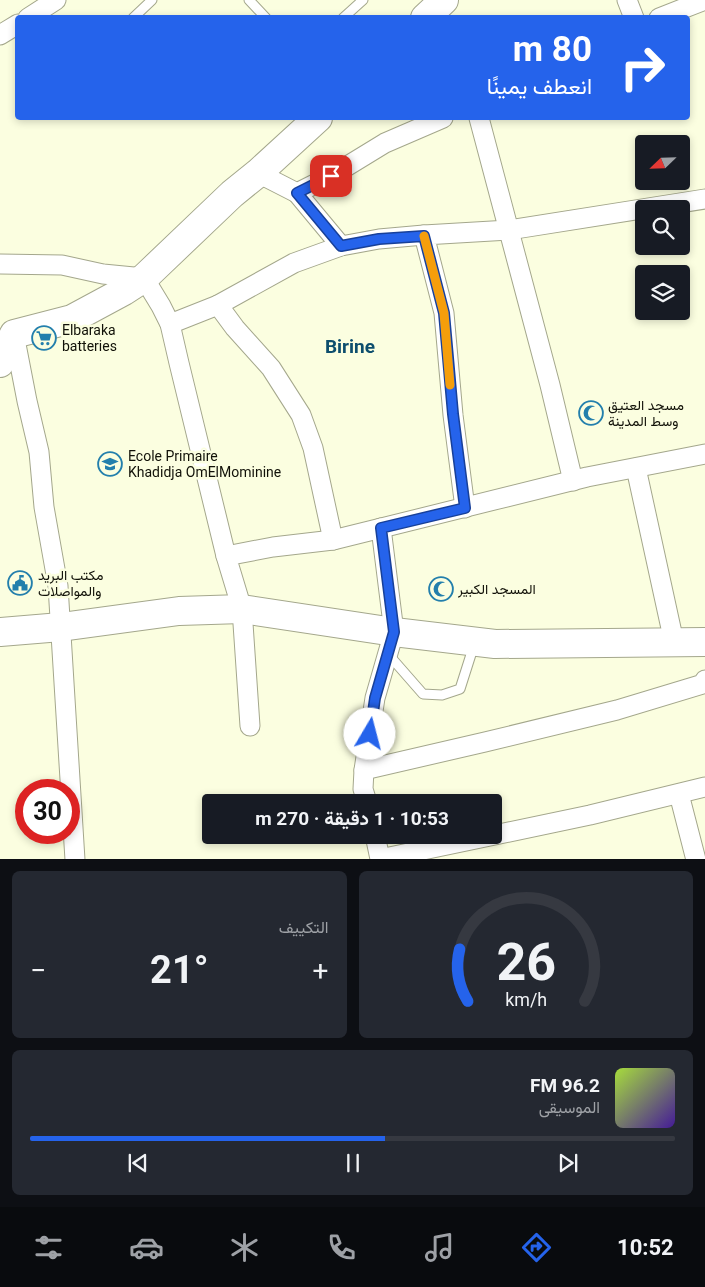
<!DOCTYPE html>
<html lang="ar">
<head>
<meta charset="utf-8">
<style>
	body { margin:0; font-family:Roboto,Vazirmatn,sans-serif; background:#242831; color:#f1f3f6; direction:rtl; height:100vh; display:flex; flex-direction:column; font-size:19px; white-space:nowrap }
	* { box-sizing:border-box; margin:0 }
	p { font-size:16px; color:#9ea1a6 }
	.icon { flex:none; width:28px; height:28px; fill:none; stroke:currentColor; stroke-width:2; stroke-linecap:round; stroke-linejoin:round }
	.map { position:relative; height:859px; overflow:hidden; direction:ltr }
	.side { display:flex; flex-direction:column; gap:12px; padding:12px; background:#0d0f14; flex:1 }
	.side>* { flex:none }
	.top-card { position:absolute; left:15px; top:15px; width:675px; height:105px; border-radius:5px; box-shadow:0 2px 8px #0003; direction:rtl; background:#2563eb; color:#fff; overflow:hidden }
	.needle { width:32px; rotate:247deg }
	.tools { position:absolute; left:635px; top:135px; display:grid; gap:10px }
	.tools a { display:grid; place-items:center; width:55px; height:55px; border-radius:5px; background:#171b24; box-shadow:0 2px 8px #0003; font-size:25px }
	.speed { position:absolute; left:15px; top:779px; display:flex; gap:10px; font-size:25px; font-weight:700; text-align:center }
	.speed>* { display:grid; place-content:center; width:65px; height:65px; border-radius:50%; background:#171b24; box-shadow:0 2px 8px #0003; line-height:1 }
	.speed .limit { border:8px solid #d22; background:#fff; color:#111 }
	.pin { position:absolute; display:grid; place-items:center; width:42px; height:42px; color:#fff; margin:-21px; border-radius:10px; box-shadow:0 2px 8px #0006 }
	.me { position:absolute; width:55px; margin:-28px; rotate:8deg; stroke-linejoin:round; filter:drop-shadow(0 0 4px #0008) }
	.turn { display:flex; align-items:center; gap:18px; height:105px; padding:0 15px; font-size:22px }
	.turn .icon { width:65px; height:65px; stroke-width:2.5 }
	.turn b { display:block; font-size:35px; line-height:42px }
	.big { font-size:38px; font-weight:700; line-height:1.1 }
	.side .widget { flex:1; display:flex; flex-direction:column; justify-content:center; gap:8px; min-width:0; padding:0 18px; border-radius:8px; background:#242831 }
	.side .dial { align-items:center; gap:0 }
	.dial svg { height:130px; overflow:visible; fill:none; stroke:#363941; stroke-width:7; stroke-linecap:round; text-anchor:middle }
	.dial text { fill:#f1f3f6; stroke:none }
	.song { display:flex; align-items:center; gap:15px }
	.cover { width:60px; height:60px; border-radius:8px; background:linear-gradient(135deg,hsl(80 70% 55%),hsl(260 70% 35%)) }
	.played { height:5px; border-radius:2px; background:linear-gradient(90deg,#2563eb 55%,#363941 55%) }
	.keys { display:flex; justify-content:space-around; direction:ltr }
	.heat { display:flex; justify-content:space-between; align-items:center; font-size:28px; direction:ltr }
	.side .tiles { flex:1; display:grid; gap:12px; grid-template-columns:1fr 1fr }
	.widget:last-child { grid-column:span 2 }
	.trip { position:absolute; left:202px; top:794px; width:300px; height:50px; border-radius:5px; background:#171b24; box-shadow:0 2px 8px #0003; font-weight:700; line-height:50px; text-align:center; direction:rtl }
	.tabs { display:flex; height:80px; justify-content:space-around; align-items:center; background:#090b0e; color:#9ea1a6 }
	.tabs .icon { width:35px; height:35px }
	.tabs .selected { color:#2563eb }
	.tabs b { font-size:22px; color:#f1f3f6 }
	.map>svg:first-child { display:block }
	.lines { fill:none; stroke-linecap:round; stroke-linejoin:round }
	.service-casing { stroke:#a4a78c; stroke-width:11 }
	.minor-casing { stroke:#a4a78c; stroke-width:21 }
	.primary-casing { stroke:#a4a78c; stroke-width:30 }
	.service { stroke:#fff; stroke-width:9 }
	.minor { stroke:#fff; stroke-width:19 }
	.primary { stroke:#fff; stroke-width:28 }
	.route-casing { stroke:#184099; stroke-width:12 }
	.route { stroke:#2563eb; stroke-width:9 }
	.slow { stroke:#f59e0b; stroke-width:9 }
	.labels { text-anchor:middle; stroke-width:5; stroke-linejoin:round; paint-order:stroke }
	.poi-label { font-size:14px; fill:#111108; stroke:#fbfee0; text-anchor:start }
	.district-label { font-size:19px; font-weight:bold; fill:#0d4e6d; stroke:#fbfee0 }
</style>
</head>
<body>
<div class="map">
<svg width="705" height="860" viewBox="0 0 705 860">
	<rect width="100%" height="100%" fill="#fbfee0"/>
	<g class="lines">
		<!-- service casing -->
		<g class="service-casing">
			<g id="service">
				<path d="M249,0l17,18"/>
				<path d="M133,18l19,-18"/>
				<path d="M343,18l20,-18"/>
				<path d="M388,654l35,40 19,1 18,-6 14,-44"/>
			</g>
		</g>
		<!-- minor casing -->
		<g class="minor-casing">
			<g id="minor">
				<path d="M627,0l7,18"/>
				<path d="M28,18l28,-18"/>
				<path d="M659,18l46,-18"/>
				<path d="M0,35l18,-11"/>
				<path d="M479,118l71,267 23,96"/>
				<path d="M258,173l39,20 34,-17 54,-33 58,-25"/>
				<path d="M297,193l44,53"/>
				<path d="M0,264l62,1 41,9 41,4 17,28 9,18 9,39 47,193"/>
				<path d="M218,305l76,-42 47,-17 38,-7 45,-4"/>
				<path d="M170,324l48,-19 17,23 36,40 30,47 12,33 20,92"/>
				<path d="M11,335l3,-1 13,67 12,51 5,55 14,79 17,274"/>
				<path d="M636,468l38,174"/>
				<path d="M465,508l-12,-93 -9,-102 -20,-78 85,-5 196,-31"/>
				<path d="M250,726l-8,-117 -16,-53 47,-9 60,-7 254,-63 118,-23"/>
				<path d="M364,770l121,-28 132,-32 86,-26 2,-4"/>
				<path d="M679,794l17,66"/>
				<path d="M367,802l-4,-13 1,-19 11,-72 19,-66 -13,-104"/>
				<path d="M375,835l5,24 210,-44 115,-28"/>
			</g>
		</g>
		<!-- primary casing -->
		<g class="primary-casing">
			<g id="primary">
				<path d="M425,18l19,-18"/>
				<path d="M0,363l14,-29 58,-15 52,-28 20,-13 88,-84 26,-21 60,-55"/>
				<path d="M0,632l61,-5 118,-16 63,-2 152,23 101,12 210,-2"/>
			</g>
		</g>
		<!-- service -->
		<use href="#service" class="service"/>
		<!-- minor -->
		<use href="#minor" class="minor"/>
		<!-- primary -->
		<use href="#primary" class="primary"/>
	</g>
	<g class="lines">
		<!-- route casing -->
		<g class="route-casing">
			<path id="route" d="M331,176l-34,17 44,53 38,-7 45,-3 20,77 9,101 12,94 -84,20 13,104 -19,66 -5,36"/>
		</g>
		<!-- route -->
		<use href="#route" class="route"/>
		<!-- slow -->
		<path class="slow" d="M424,236l20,77 6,72"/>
	</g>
	<!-- icons -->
	<defs>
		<g id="supermarket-ring" transform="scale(1.25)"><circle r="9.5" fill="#fbfee0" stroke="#237fac" stroke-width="1.5"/><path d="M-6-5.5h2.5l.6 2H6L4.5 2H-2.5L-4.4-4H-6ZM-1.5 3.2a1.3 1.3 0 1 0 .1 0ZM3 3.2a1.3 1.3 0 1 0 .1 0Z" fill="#237fac"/></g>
		<g id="mosque-ring" transform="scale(1.25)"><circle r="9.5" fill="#fbfee0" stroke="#237fac" stroke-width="1.5"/><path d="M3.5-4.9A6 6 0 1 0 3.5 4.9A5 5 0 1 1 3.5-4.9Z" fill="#237fac"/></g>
		<g id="school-ring" transform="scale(1.25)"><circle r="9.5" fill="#fbfee0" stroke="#237fac" stroke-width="1.5"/><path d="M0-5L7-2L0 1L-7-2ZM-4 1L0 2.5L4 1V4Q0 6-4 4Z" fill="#237fac"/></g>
		<g id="civic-ring" transform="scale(1.25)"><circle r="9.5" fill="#fbfee0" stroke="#237fac" stroke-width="1.5"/><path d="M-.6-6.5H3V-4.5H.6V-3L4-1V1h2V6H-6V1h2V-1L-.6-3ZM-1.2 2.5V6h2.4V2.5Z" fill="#237fac"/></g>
	</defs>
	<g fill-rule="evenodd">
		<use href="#supermarket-ring" x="44" y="338"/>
		<use href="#mosque-ring" x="591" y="413"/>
		<use href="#school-ring" x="110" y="464"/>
		<use href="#civic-ring" x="20" y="583"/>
		<use href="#mosque-ring" x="441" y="589"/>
	</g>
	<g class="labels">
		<!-- poi labels -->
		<g class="poi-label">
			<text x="62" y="335">Elbaraka<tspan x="62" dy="16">batteries</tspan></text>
			<text x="608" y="410">مسجد العتيق<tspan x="608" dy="16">وسط المدينة</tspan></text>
			<text x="128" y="461">Ecole Primaire<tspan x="128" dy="16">Khadidja OmElMominine</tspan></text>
			<text x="38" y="580">مكتب البريد<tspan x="38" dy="16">والمواصلات</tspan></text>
			<text x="458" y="594">المسجد الكبير</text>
		</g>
		<!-- district labels -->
		<g class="district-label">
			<text x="350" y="353">Birine</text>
		</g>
	</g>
</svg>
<div class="tools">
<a><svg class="needle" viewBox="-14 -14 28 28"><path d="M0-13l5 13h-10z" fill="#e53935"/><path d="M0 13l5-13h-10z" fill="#9ea1a6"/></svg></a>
<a><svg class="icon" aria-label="search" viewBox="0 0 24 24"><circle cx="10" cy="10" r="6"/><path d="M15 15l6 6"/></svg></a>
<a><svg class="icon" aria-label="layers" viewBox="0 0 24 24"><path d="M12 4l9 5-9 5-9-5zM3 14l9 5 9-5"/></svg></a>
</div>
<div class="speed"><div class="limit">30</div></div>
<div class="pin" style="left:331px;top:176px;background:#d93025"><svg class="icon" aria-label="arrive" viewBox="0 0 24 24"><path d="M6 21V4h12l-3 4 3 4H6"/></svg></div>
<svg class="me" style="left:370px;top:734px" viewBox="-20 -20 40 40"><circle r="19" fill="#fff"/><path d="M0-13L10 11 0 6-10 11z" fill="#2563eb"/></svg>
<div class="trip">10:53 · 1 دقيقة · 270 m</div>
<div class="top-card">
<div class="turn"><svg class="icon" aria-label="right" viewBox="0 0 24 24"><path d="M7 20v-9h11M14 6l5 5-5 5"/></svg><div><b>80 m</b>انعطف يمينًا</div></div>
</div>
</div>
<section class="side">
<div class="tiles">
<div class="widget dial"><svg viewBox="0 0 100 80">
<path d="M14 69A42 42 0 1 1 86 69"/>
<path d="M14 69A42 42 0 0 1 9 37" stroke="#2563eb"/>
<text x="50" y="56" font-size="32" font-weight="700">26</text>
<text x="50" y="72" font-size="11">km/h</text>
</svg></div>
<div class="widget"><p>التكييف</p>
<div class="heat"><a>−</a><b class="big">21°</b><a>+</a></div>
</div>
<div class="widget">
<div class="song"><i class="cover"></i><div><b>96.2 FM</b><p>الموسيقى</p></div></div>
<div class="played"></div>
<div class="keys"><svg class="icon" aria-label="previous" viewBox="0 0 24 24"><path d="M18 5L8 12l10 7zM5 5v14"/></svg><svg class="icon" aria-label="pause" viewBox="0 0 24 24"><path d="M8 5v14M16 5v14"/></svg><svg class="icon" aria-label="next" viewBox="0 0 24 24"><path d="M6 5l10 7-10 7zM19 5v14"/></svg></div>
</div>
</div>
</section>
<nav class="tabs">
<b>10:52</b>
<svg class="icon selected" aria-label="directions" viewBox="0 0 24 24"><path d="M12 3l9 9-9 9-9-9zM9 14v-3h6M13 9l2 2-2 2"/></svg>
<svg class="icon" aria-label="music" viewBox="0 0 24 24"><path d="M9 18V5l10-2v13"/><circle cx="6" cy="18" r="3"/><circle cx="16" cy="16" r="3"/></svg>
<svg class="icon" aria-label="phone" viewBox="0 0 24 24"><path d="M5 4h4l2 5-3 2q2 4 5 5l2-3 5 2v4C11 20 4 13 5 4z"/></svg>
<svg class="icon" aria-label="climate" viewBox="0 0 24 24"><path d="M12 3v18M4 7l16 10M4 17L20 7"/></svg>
<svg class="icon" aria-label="car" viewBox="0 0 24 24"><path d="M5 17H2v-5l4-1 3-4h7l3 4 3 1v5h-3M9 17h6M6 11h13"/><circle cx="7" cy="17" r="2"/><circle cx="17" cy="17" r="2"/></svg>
<svg class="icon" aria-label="filters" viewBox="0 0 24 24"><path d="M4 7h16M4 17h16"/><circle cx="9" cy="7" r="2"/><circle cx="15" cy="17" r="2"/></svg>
</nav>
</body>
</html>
